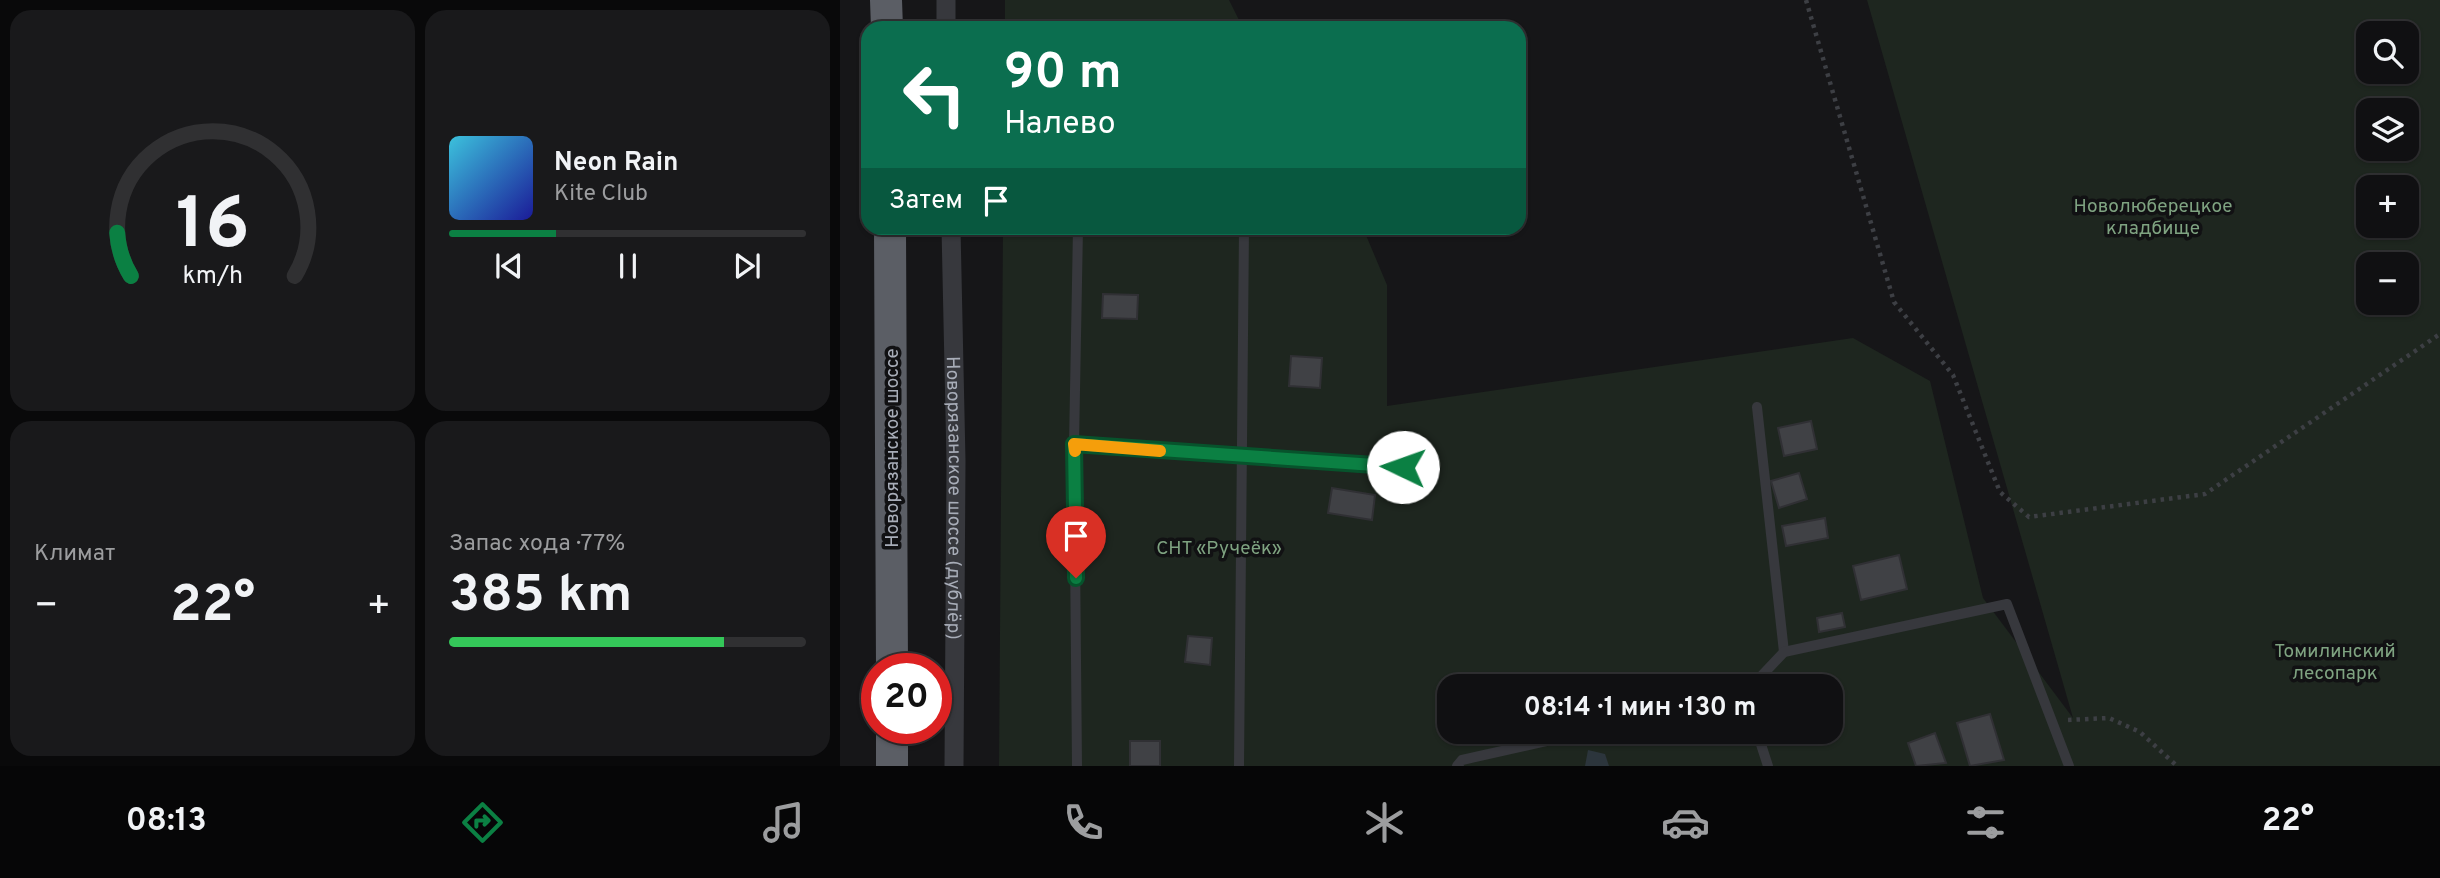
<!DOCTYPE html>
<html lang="ru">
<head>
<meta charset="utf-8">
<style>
	body { margin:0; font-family:Overpass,sans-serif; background:#19191b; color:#f1f3f6; height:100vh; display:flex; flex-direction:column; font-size:26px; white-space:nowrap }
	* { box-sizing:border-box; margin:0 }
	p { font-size:23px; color:#9c9d9f }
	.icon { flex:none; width:38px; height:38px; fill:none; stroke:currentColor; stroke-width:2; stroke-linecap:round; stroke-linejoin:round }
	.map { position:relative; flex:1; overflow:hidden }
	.panel { display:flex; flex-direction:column; gap:10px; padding:10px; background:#09090a; width:840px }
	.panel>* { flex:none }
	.top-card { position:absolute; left:21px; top:21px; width:665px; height:214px; border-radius:21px; box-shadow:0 2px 5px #0004,0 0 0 2px #303032; background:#0b6e4f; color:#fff; overflow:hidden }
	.tools { position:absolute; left:1516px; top:21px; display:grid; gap:14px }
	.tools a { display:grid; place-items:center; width:63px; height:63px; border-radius:14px; background:#101012; box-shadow:0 2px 5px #0004,0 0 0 2px #303032; font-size:35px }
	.speed { position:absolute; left:21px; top:653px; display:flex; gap:14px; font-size:35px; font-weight:700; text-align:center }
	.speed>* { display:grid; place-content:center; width:91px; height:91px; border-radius:50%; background:#101012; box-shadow:0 2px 5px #0004,0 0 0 2px #303032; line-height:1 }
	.speed .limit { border:10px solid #d22; background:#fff; color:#111 }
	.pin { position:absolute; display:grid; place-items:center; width:60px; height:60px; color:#fff; margin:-72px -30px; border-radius:50% 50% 50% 0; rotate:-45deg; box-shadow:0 0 7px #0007 }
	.pin .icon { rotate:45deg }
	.me { position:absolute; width:77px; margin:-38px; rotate:273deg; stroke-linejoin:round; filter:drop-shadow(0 0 5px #0008) }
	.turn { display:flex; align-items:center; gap:24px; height:147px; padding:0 28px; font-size:32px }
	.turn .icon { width:91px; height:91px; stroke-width:2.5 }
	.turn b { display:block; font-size:49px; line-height:60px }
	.then { display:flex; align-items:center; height:66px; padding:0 28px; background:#0003; gap:14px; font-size:26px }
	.big { font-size:52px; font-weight:700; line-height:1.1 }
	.panel .widget { flex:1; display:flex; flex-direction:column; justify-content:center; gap:10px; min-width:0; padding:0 24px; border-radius:21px; background:#19191b }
	.panel .dial { align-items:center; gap:0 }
	.dial svg { height:182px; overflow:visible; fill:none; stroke:#303032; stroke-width:7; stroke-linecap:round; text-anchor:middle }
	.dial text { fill:#f1f3f6; stroke:none }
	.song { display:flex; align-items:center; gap:21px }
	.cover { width:84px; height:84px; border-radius:10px; background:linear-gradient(135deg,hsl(190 70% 55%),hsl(240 70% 35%)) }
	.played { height:7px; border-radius:4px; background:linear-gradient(90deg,#0b8043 30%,#303032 30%) }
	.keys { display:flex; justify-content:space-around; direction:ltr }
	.heat { display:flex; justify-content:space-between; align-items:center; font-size:38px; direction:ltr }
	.charge { height:10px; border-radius:5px; background:linear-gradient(90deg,#34c759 77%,#303032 0) }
	.panel .tiles { flex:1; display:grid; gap:10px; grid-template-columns:repeat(2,1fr) }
	.trip { position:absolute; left:597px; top:674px; width:406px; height:70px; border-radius:21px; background:#101012; box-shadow:0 2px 5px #0004,0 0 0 2px #303032; font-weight:700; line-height:70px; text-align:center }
	.menu { display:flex; height:112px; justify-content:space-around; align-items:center; background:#060607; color:#9c9d9f }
	.menu .icon { width:49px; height:49px }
	.menu .selected { color:#0b8043 }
	.menu b { font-size:32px; color:#f1f3f6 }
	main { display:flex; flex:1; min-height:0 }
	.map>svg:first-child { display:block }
	.green { fill:#1e261f; fill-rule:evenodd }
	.water { fill:#2c353c }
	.building { fill:#404145; stroke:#303034; stroke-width:2 }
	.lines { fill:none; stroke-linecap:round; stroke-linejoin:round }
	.path { stroke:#3d3f44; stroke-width:4.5; stroke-dasharray:3.5 5; stroke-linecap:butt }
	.service { stroke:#37383d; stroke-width:10 }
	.minor { stroke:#37383d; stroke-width:19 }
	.trunk { stroke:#5b5e65; stroke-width:32 }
	.route-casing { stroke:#07532c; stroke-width:18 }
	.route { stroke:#0b8043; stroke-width:12 }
	.slow { stroke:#f59e0b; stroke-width:12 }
	.labels { text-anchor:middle; stroke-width:7; stroke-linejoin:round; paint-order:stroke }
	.park-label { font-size:19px; fill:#7fa381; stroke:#111113 }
	.street-label { font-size:19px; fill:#a8adb8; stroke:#111113 }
</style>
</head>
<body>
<main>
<section class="panel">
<div class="tiles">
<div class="widget dial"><svg viewBox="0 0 100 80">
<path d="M14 69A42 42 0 1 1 86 69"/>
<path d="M14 69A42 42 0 0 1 8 50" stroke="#0b8043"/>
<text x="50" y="56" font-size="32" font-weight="700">16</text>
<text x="50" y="72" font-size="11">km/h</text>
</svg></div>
<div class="widget">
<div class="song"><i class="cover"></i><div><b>Neon Rain</b><p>Kite Club</p></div></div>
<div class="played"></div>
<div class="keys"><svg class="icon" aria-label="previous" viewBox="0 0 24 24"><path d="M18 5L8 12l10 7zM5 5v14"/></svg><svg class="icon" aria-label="pause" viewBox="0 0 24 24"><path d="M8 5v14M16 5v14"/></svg><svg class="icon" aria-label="next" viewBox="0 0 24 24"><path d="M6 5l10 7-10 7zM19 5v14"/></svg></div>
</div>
<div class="widget"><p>Климат</p>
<div class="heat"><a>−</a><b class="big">22°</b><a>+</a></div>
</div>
<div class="widget"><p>Запас хода · 77%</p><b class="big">385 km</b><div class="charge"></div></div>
</div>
</section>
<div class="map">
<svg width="1600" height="766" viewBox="0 0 1600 766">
	<rect width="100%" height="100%" fill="#161618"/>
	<!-- green -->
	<g class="green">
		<path d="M165,0h224l14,28h-238z"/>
		<path d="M1027,0h573v766h-1441l4,-538h360l24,57v121l466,-68 77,43 53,217 90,120zM1528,33h38v39h-38zM1528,110h38v39h-38zM1528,187h38v39h-38zM1528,264h38v39h-38zM609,686h381v46h-381z"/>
	</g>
	<!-- water -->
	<path class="water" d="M748,750l17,4 4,12h-24z"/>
	<!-- building -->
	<g class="building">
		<path d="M263,294l35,1 -1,24 -35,-1z"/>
		<path d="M451,356l31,2 -2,30 -31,-2z"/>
		<path d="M971,421l6,28 -33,7 -6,-28z"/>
		<path d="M959,473l8,26 -28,9 -8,-27z"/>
		<path d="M492,488l43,7 -3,25 -44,-7z"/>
		<path d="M985,518l3,20 -42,8 -4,-20z"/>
		<path d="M1059,555l8,34 -46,11 -8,-34z"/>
		<path d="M1002,613l3,14 -26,5 -2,-14z"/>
		<path d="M348,636l24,2 -2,27 -25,-3z"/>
		<path d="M1150,714l14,46 -34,6 -13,-43z"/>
		<path d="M1095,733l11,30 -30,3 -8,-23z"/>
		<rect x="290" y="741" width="30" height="25"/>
	</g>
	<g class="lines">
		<!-- path -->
		<g class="path">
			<path d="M966,0l88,302 59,73 47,117 29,25 176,-23 235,-160"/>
			<path d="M1228,720l41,-2 31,14 37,34"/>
		</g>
		<!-- service -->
		<g class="service">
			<path d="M238,228l-4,217 329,22"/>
			<path d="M917,407l27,245"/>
			<path d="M234,445l3,321"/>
			<path d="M912,686l32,-34 223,-48 62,162"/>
			<path d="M917,732l11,34"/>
			<path d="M399,766l5,-538"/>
			<path d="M617,766l5,-6 124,-28"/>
		</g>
		<!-- minor -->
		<g class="minor">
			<path d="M106,0v28"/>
			<path id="s1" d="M111,228l5,233 -2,305"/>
		</g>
		<!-- trunk -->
		<g class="trunk">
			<path d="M46,0l1,28"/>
			<path d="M50,228l2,440"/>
			<path d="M52,728v38"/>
		</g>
	</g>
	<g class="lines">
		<!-- route casing -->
		<g class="route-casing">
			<path id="route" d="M236,578l-2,-134 329,23"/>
		</g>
		<!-- route -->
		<use href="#route" class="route"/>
		<!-- slow -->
		<path class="slow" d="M235,451l-1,-7 86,7"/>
	</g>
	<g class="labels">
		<!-- park labels -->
		<g class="park-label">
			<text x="1313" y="212">Новолюберецкое<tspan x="1313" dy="22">кладбище</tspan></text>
			<text x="379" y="554">СНТ «Ручеёк»</text>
			<text x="1495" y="657">Томилинский<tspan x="1495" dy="22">лесопарк</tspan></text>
		</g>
		<!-- street labels -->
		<g class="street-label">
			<text transform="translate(51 448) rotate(-90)" y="7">Новорязанское шоссе</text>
			<text dy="7" stroke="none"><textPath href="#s1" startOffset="270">Новорязанское шоссе (дублёр)</textPath></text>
		</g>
	</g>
</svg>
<div class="tools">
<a><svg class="icon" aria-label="search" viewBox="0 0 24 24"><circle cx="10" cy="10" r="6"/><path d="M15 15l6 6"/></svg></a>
<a><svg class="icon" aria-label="layers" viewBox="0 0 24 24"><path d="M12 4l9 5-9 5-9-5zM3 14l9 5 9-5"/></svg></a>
<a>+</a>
<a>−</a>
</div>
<div class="speed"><div class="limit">20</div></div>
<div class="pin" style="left:236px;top:578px;background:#d93025"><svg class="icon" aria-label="arrive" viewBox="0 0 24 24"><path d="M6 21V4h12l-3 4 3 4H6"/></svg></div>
<svg class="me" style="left:563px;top:467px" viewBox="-20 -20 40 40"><circle r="19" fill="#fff"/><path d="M0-13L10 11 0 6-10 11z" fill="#0b8043"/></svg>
<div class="trip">08:14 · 1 мин · 130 m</div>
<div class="top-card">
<div class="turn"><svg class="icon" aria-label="left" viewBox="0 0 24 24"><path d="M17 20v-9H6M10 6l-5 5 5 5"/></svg><div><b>90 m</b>Налево</div></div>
<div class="then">Затем<svg class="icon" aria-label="arrive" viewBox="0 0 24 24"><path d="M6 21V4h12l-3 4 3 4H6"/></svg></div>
</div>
</div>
</main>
<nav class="menu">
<b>08:13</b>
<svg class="icon selected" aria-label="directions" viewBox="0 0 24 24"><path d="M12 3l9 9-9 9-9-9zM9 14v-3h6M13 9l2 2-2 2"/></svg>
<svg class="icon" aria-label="music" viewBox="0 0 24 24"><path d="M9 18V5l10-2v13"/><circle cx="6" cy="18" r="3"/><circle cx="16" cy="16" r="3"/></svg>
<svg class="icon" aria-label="phone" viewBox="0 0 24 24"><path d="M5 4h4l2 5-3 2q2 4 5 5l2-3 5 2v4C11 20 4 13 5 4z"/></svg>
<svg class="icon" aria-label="climate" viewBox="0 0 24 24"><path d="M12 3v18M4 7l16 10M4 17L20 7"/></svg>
<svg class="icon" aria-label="car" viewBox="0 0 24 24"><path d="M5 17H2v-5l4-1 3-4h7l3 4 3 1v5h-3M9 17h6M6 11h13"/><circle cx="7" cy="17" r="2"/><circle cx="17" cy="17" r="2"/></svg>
<svg class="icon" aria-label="filters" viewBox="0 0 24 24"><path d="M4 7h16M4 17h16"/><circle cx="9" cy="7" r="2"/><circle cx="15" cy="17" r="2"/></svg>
<b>22°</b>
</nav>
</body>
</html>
